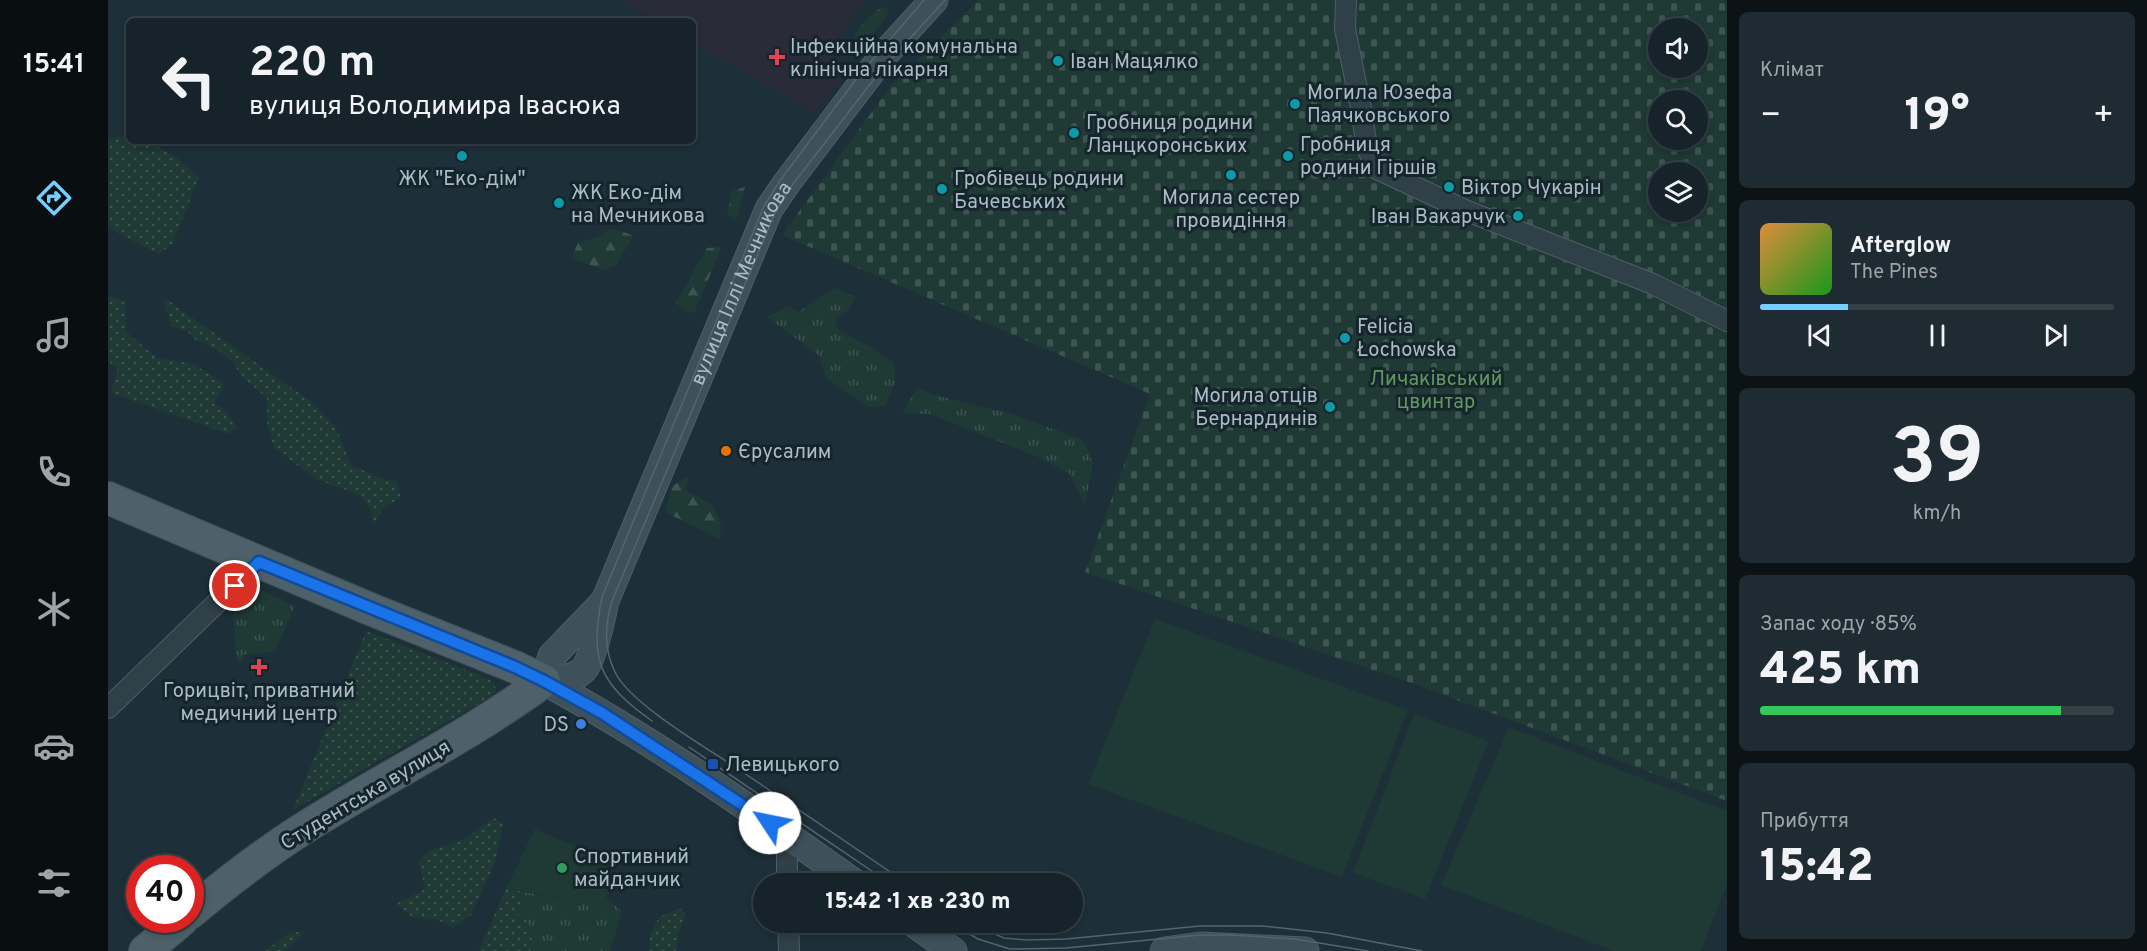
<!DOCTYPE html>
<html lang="uk">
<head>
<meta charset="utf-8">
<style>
	body { margin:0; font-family:Overpass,sans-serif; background:#1f2b32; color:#f1f3f6; height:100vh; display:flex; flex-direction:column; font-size:22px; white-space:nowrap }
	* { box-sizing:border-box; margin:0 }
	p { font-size:20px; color:#9ea4a8 }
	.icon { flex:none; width:33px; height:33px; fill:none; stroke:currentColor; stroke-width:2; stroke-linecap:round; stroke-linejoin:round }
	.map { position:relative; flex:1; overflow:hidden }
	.panel { display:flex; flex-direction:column; gap:12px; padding:12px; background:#0c1317; width:420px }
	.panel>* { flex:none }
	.hud { position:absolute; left:18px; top:18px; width:570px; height:126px; border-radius:9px; box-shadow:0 3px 9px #0003,0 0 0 2px #354047; background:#16232a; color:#f1f3f6; overflow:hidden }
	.buttons { position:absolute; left:1540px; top:18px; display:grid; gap:12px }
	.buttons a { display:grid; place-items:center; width:60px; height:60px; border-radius:50%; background:#16232a; box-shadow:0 3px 9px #0003,0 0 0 2px #354047; font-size:30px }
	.speed { position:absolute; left:18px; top:855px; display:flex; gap:12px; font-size:30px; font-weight:700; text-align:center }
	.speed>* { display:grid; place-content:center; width:78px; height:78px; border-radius:50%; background:#16232a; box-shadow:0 3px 9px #0003,0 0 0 2px #354047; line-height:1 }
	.speed .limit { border:9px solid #d22; background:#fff; color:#111 }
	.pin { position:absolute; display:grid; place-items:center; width:51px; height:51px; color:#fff; margin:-26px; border:3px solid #fff; border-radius:50%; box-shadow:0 2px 6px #0007 }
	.me { position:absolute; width:66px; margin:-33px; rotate:304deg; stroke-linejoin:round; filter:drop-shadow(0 0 4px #0008) }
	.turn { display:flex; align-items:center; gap:21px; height:126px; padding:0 24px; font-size:27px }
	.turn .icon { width:78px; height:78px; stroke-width:2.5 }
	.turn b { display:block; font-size:42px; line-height:51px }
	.big { font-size:45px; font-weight:800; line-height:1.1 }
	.panel .widget { flex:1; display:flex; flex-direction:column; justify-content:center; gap:9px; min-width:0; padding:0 21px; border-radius:9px; background:#1f2b32 }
	.panel .dial { align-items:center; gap:0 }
	.dial b { font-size:78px; line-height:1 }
	.song { display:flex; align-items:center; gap:18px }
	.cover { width:72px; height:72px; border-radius:9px; background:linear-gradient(135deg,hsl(30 70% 55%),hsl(120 70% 35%)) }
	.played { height:6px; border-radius:3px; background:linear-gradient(90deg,#75ceff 25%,#354047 25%) }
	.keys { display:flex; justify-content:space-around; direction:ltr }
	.heat { display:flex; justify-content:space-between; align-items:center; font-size:33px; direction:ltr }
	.charge { height:9px; border-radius:4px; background:linear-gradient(90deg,#34c759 85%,#354047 0) }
	.trip { position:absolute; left:645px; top:873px; width:330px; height:60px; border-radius:30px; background:#16232a; box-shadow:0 3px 9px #0003,0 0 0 2px #354047; font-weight:800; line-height:60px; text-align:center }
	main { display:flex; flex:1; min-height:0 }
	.tab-bar { display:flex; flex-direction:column; width:108px; justify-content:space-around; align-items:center; background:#090e11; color:#9ea4a8 }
	.tab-bar .icon { width:42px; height:42px }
	.tab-bar .current { color:#75ceff }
	.tab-bar b { font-size:27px; color:#f1f3f6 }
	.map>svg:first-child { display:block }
	.medical { fill:#292b39 }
	.grass { fill:url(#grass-tufts) }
	.forest { fill:url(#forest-firs) }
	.cemetery { fill:url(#cemetery-stones); fill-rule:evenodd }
	.park { fill:url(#park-dots) }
	.pitch { fill:#1f3935 }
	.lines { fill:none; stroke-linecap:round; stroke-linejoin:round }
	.street-casing { stroke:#4e5e66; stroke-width:22 }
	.secondary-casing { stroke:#4e5e66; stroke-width:29 }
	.primary-casing { stroke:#3d4c54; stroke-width:34 }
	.street { stroke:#304048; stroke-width:20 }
	.secondary { stroke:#3e515b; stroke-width:27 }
	.primary { stroke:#4e6069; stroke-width:32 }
	.tram { stroke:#526670; stroke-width:1.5 }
	.route-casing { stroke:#114b97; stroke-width:15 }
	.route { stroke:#1a73e8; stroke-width:10 }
	.health-dot { fill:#e0444e; stroke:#16252c; stroke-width:2 }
	.culture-dot { fill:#0f9aa8; stroke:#16252c; stroke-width:2 }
	.food-dot { fill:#e8710a; stroke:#16252c; stroke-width:2 }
	.shop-dot { fill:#3f7fe0; stroke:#16252c; stroke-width:2 }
	.transit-dot { fill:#1a4fb4; stroke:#16252c; stroke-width:2 }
	.leisure-dot { fill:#2e9e5b; stroke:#16252c; stroke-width:2 }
	.labels { text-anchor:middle; stroke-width:6; stroke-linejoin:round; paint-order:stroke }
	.poi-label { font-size:20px; fill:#aabcc6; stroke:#16252c; text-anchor:start }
	.street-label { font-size:20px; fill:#aabcc6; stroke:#16252c }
	.park-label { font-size:20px; fill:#619860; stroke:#16252c }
</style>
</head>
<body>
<main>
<nav class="tab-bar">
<b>15:41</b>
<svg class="icon current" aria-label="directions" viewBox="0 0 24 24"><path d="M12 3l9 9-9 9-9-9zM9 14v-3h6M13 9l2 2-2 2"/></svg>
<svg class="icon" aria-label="music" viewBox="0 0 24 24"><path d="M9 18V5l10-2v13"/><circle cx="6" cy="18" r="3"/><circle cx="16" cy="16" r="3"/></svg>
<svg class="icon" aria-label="phone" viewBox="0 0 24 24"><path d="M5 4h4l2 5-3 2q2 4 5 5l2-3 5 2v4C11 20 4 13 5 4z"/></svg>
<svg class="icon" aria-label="climate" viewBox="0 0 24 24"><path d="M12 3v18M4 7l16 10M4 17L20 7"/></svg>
<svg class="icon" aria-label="car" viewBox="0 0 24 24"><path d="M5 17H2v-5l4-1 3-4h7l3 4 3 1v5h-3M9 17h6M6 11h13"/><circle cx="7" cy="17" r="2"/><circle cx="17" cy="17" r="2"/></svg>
<svg class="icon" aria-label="filters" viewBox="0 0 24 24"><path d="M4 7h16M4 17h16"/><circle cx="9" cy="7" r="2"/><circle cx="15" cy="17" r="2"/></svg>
</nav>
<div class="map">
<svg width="1619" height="951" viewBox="0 0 1619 951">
	<defs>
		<pattern id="grass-tufts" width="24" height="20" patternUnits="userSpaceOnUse" patternTransform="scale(1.5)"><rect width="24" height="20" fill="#1f3935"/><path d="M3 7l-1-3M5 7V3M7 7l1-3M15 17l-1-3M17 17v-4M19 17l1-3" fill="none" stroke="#3d5451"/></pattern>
		<pattern id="forest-firs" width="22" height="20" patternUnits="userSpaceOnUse" patternTransform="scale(1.5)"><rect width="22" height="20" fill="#1f3935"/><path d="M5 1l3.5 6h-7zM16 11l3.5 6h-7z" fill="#3d5451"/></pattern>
		<pattern id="cemetery-stones" width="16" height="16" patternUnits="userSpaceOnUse" patternTransform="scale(1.5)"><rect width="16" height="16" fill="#1f3935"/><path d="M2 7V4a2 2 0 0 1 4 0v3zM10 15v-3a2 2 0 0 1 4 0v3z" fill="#3d5451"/></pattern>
		<pattern id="park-dots" width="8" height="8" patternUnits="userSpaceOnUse" patternTransform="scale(1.5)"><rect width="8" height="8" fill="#1f3935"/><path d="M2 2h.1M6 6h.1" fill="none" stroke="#3d5451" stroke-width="1.8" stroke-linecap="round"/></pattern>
	</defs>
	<rect width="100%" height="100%" fill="#1d2f38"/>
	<!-- medical -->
	<path class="medical" d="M514,0h242l-28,42v20l4,18 -25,32 -122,-69v-22h-37z"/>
	<!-- grass -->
	<g class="grass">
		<path d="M726,288l22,9 -7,13 -14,9 3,11 31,16 26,17v19l-10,24 -17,1 -41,-28 -9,-24 -51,-38 21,-11 10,6z"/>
		<path d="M809,388l17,7 78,19 71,26 10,23 -8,42 -16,-32 -31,-16 -108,-43h-28z"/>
		<path d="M150,589l37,17 -18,41 -6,5 -28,3v7l-6,1 -4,-49z"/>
		<path d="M416,892l78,14 4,-9 15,14v4l-11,36h-98l2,-16z"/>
	</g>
	<!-- forest -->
	<g class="forest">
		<path d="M773,7l6,2 2,4 -19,25 -16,13c-6,-18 15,-34 27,-44z"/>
		<path d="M637,187l-9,34 -9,-7 5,-23z"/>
		<path d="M503,228l21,7c-2,14 -10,14 -14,29l-13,6 -34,-12 7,-15 20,-6z"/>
		<path d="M614,247l-28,66 -10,-2 -8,-9 31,-54z"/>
		<path d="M581,476l-4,14 28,15 8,20 -1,14 -55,-27 7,-26z"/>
	</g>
	<!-- cemetery -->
	<path class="cemetery" d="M871,0h748v801l-304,-114 -338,-115 65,-178 -368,-159 108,-148zM1551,28h39v40h-39zM1551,100h39v40h-39zM1551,172h39v40h-39z"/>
	<!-- park -->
	<g class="park">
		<path d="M11,136l10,2v3c30,0 50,17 70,36l-26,66 -14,11 -51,-26v-89z"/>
		<path d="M0,295l18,7 -1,29 32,27 37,6 31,21 -11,18 12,7 11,17 -8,7 -118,-41 7,-26 -10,-5z"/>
		<path d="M55,297l149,105 23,24 17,40 34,14 10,1 5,17 -17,9 -11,18 -2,-16 -11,-14 -44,-16 -42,-31 -7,-24v-26l-27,-23 -6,-12 -16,-13 -22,-10 -9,-9 -16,-5z"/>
		<path d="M258,631l121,47 7,5 2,7 -4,6 -199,114z"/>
		<path d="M386,818l9,6 -8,39 -24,52 -18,12 -18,-8 -21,-1 -18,-14 29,-15 -6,-28 11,-11 33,-10 14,-11z"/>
		<path d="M398,888l18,4 -6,25 9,-3 5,27 -5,10h-48z"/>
		<path d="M571,908l7,5 -8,22 -2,16h-27l1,-15 9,-19z"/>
		<path d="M197,931l-20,20h-20l24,-18z"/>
	</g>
	<!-- pitch -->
	<g class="pitch">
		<path d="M1047,619l253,91 -66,167 -254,-93z"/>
		<path d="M1306,714l75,27 -64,158 -72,-26z"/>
		<path d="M1401,727l218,84v73l-26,67h-87l-173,-66z"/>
		<path d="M427,829l60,26 19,18 -11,33 -97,-18z"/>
	</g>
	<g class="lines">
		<!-- street casing -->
		<g class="street-casing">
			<g id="street">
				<path d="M1238,0l-1,29 16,79 6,40 10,21 90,42 186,73 74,37"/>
				<path d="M0,708l151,-146"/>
				<path d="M679,884v-49"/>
				<path d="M680,922l1,29"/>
			</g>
		</g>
		<!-- secondary casing -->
		<g class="secondary-casing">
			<g id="secondary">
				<path id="s1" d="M436,681c12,-1 30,-1 40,-12 9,-10 18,-53 21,-68l164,-392 17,-25 97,-128 51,-56"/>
				<path d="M436,681c109,59 211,131 312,203"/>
				<path d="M436,681l8,-25 52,-54"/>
				<path d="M804,922l41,29"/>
				<path d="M1056,951l37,-5 104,5"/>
			</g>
		</g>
		<!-- primary casing -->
		<g class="primary-casing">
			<g id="primary">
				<path d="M0,498l262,111 145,58 29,14c-77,57 -163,98 -243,149 -39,25 -75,53 -111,83"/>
				<path d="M37,951l37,-31"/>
			</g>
		</g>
		<!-- street -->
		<use href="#street" class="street"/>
		<!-- secondary -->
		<use href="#secondary" class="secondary"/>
		<!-- primary -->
		<use href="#primary" class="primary"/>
		<!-- tram -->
		<g class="tram">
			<path d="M544,721c-52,-37 -63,-60 -50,-124l162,-391 15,-24 78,-104 67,-78"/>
			<path d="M581,747l202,137"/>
			<path d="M800,884c-60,-41 -119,-81 -179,-121 -29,-19 -100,-61 -114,-91 -11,-22 -10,-48 -3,-71l163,-388 15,-25 91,-118 64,-70"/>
			<path d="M841,922l29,17 32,10 56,-1 134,-13h31l64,4 73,12"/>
			<path d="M858,922l38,16 22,2 40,-1 134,-13h63l64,7 95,18"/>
		</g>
	</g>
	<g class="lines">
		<!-- route casing -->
		<g class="route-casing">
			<path id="route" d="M127,586l24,-24 256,105 29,14 58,32 168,110"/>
		</g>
		<!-- route -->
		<use href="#route" class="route"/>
	</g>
	<!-- markers -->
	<g class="health-dot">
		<path d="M666 48h6v6h6v6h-6v6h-6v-6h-6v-6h6z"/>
		<path d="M148 658h6v6h6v6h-6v6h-6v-6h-6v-6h6z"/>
	</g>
	<g class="culture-dot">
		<circle cx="950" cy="61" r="6"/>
		<circle cx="1187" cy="104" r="6"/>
		<circle cx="966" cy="133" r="6"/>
		<circle cx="354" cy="156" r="6"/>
		<circle cx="1180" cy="156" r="6"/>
		<circle cx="1123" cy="175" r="6"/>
		<circle cx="1341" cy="187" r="6"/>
		<circle cx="834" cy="189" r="6"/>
		<circle cx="451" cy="203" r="6"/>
		<circle cx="1410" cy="216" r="6"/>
		<circle cx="1237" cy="338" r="6"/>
		<circle cx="1222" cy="407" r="6"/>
	</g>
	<circle class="food-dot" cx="618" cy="451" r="6"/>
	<circle class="shop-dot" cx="473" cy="724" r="6"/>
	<rect class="transit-dot" x="599" y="758" width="12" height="12" rx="3"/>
	<circle class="leisure-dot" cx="454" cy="868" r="6"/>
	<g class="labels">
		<!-- poi labels -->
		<g class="poi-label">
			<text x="682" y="53">Інфекційна комунальна<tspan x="682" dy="23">клінічна лікарня</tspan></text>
			<text x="962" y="68">Іван Мацялко</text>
			<text x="1199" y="99">Могила Юзефа<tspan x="1199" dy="23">Паячковського</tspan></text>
			<text x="978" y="129">Гробниця родини<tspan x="978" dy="23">Ланцкоронських</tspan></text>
			<text x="1192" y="151">Гробниця<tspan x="1192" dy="23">родини Гіршів</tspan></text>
			<text x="354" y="185" text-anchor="middle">ЖК "Еко-дім"</text>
			<text x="846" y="185">Гробівець родини<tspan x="846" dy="23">Бачевських</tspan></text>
			<text x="1353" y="194">Віктор Чукарін</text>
			<text x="463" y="199">ЖК Еко-дім<tspan x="463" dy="23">на Мечникова</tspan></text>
			<text x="1123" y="204" text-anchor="middle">Могила сестер<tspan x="1123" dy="23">провидіння</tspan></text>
			<text x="1398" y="223" text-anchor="end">Іван Вакарчук</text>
			<text x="1249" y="333">Felicia<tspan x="1249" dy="23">Łochowska</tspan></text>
			<text x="1210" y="402" text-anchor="end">Могила отців<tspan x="1210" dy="23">Бернардинів</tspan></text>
			<text x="630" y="458">Єрусалим</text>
			<text x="151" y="697" text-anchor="middle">Горицвіт, приватний<tspan x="151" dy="23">медичний центр</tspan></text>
			<text x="461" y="731" text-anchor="end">DS</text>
			<text x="617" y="771">Левицького</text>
			<text x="466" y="863">Спортивний<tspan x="466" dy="23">майданчик</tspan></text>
		</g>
		<!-- street labels -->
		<g class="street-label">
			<text dy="7" stroke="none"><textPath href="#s1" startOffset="460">вулиця Іллі Мечникова</textPath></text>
			<text transform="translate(257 794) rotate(-31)" y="7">Студентська вулиця</text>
		</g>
		<!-- park labels -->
		<g class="park-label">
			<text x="1328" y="385">Личаківський<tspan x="1328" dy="23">цвинтар</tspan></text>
		</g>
	</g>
</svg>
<div class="buttons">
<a><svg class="icon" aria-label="sound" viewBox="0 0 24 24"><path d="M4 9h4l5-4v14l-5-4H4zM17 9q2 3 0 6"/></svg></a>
<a><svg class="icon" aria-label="search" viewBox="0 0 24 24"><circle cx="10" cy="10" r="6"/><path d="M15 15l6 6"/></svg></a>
<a><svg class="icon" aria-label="layers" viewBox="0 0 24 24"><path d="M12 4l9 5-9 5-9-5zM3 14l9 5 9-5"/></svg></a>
</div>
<div class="speed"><div class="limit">40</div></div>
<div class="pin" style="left:127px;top:586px;background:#d93025"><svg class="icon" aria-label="arrive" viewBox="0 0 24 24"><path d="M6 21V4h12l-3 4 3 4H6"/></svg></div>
<svg class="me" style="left:662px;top:823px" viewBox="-20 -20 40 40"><circle r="19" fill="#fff"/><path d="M0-13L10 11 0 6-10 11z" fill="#1a73e8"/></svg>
<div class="trip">15:42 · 1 хв · 230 m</div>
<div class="hud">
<div class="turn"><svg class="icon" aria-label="left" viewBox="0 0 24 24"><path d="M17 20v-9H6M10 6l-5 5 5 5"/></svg><div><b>220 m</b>вулиця Володимира Івасюка</div></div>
</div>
</div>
<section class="panel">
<div class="widget"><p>Клімат</p>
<div class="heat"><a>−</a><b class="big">19°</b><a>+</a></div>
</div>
<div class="widget">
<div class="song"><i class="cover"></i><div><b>Afterglow</b><p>The Pines</p></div></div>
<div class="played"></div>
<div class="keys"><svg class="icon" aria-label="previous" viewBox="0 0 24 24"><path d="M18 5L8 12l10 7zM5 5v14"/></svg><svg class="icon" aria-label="pause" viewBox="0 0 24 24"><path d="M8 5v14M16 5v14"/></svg><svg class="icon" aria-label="next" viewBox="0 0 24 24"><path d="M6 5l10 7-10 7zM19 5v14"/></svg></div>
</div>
<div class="widget dial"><b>39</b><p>km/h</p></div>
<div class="widget"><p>Запас ходу · 85%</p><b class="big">425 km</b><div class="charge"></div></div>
<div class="widget"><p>Прибуття</p><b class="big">15:42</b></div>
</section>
</main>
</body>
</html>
